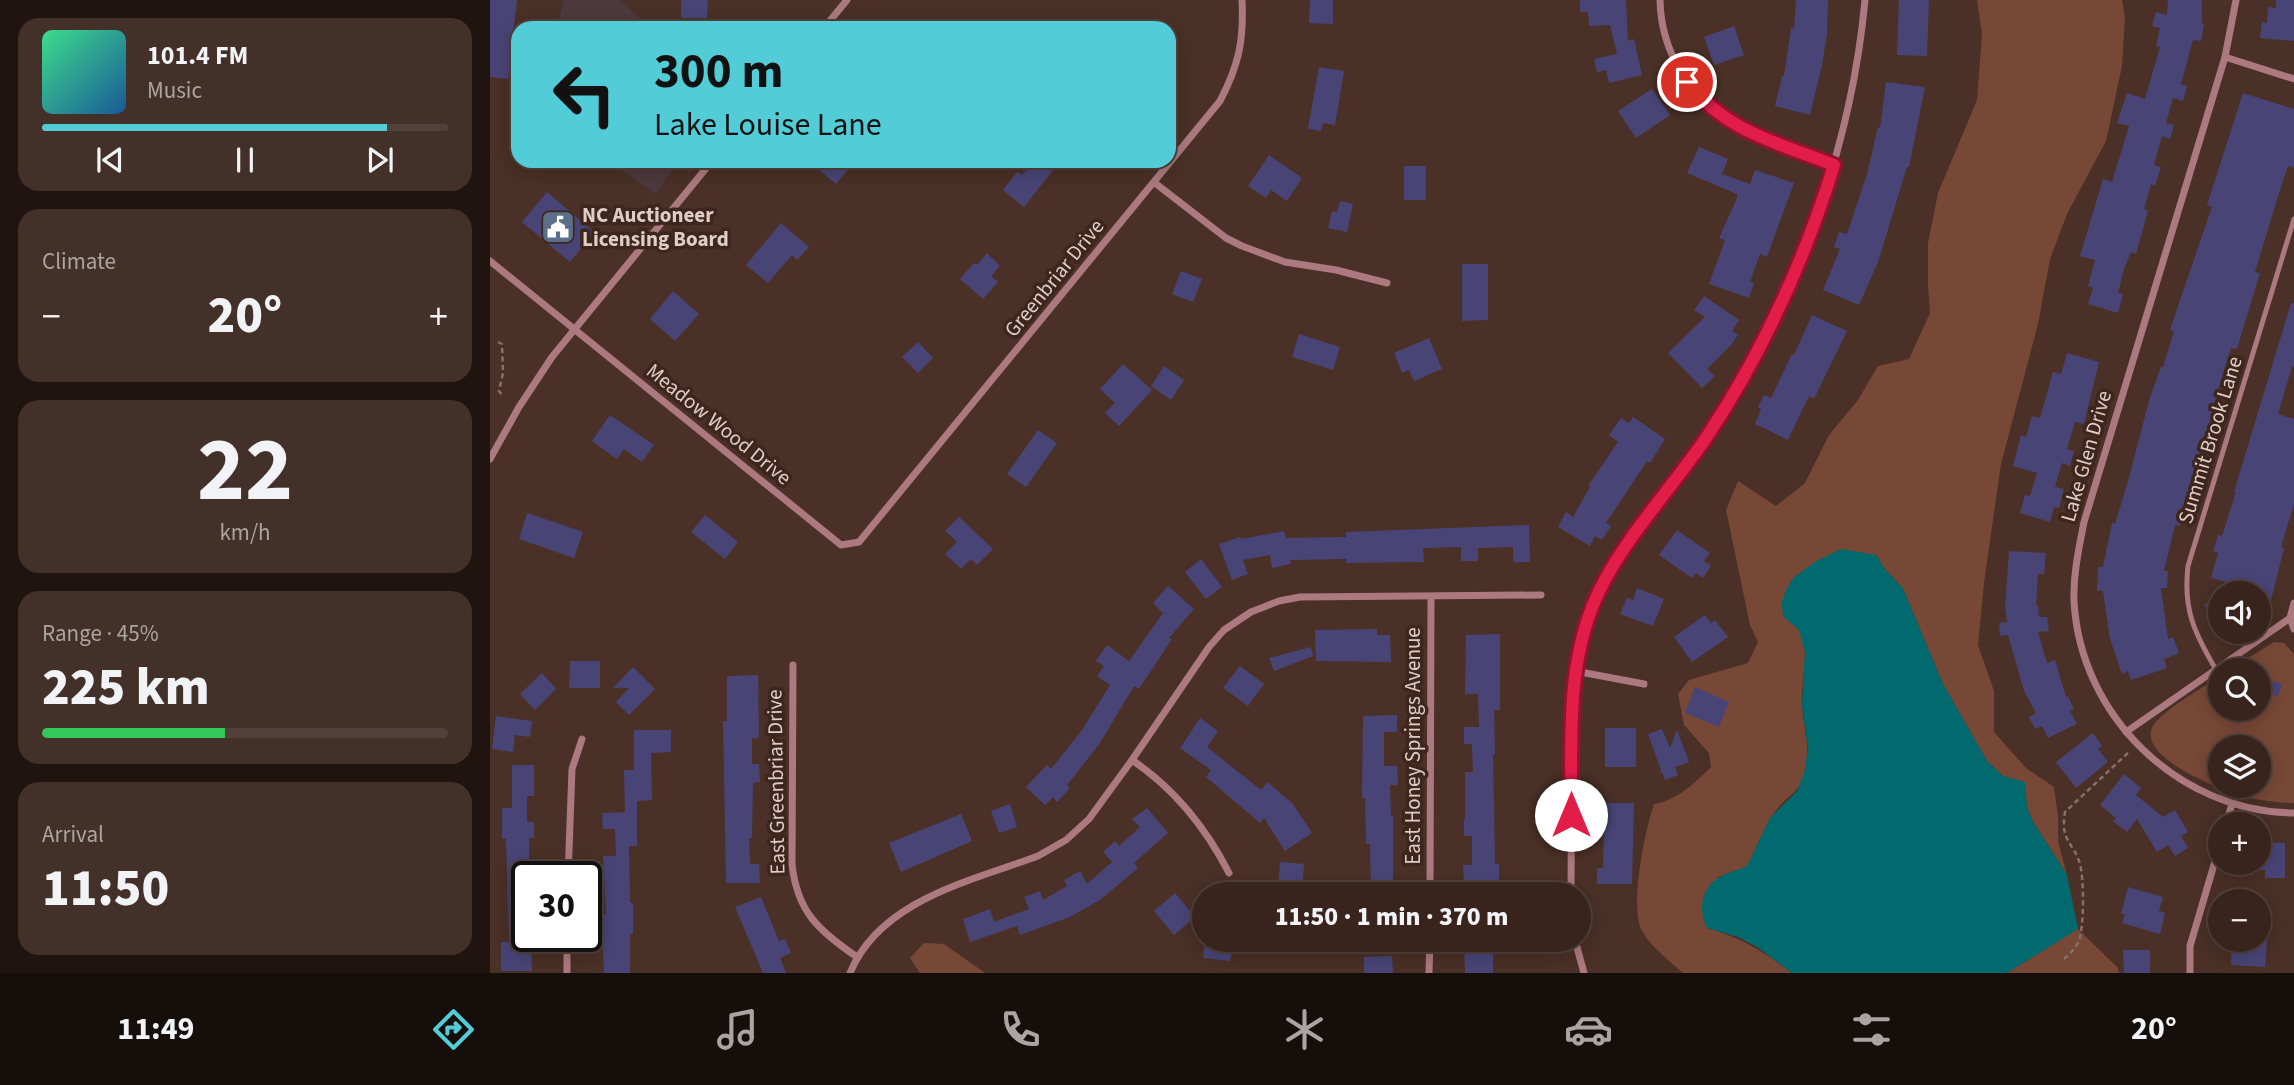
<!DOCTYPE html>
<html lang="en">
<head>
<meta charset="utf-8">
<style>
	body { margin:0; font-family:"Source Sans 3",sans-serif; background:#433029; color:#f1f3f6; height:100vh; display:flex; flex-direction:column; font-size:26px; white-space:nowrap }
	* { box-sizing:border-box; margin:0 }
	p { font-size:23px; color:#aba4a3 }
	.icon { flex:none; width:38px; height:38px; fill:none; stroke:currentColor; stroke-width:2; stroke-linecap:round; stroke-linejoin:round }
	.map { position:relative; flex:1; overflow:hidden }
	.panel { display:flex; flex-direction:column; gap:18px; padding:18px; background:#1f140f; width:490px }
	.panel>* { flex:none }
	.guide { position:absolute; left:21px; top:21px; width:665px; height:147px; border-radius:21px; box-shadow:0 4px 18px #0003,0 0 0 2px #52413b; background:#52ccd6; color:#111; overflow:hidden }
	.controls { position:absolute; left:1718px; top:581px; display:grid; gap:14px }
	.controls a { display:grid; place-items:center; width:63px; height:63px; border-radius:50%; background:#38241c; box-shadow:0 4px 18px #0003,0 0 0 2px #52413b; font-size:35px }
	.speed { position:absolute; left:21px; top:861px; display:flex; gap:14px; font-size:35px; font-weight:700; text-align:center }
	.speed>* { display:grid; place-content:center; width:91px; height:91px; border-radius:50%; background:#38241c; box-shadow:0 4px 18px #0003,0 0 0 2px #52413b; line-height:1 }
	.speed .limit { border:4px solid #111; border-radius:10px; background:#fff; color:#111 }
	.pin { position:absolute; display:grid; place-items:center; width:60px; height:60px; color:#fff; margin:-30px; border:4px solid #fff; border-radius:50%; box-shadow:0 2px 7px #0007 }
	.me { position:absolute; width:77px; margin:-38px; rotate:0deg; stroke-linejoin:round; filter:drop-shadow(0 0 5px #0008) }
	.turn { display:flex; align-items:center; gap:24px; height:147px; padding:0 28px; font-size:32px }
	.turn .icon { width:91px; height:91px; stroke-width:2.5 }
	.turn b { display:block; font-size:49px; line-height:60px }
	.big { font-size:52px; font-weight:800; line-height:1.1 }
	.panel .card { flex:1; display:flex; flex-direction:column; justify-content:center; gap:10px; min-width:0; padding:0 24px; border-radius:21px; background:#433029 }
	.panel .dial { align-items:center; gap:0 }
	.dial b { font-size:91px; line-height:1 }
	.song { display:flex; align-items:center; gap:21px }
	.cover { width:84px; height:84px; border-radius:10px; background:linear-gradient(135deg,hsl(150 70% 55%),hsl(210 70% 35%)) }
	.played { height:7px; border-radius:4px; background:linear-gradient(90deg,#52ccd6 85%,#52413b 85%) }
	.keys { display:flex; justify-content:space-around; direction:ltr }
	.heat { display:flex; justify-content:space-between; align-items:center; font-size:38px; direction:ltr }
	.charge { height:10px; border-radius:5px; background:linear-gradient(90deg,#34c759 45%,#52413b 0) }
	.trip { position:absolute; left:702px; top:882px; width:399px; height:70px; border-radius:35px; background:#38241c; box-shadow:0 4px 18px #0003,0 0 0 2px #52413b; font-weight:800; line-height:70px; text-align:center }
	.tab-bar { display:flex; height:112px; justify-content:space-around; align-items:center; background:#160e0b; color:#aba4a3 }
	.tab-bar .icon { width:49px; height:49px }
	.tab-bar .on { color:#52ccd6 }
	.tab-bar b { font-size:32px; color:#f1f3f6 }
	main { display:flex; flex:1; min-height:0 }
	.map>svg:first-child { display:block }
	.education { fill:#4d393e }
	.green { fill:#774836; fill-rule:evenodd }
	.water { fill:#006a6e }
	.building { fill:#484576 }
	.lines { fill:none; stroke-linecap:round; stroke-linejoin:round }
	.path { stroke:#877169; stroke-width:2.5; stroke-dasharray:5 3.5; stroke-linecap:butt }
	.lane { stroke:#ab797f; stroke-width:5 }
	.street { stroke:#ab797f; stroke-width:7 }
	.route-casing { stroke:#92132f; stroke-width:18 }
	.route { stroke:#e11d48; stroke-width:12 }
	.labels { text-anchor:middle; stroke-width:7; stroke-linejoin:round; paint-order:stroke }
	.poi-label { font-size:21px; font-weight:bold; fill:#dfcec8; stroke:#3f261c; text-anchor:start }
	.street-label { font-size:21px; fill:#dfcec8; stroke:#3f261c }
</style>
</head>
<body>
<main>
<section class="panel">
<div class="card">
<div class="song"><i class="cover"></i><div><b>101.4 FM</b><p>Music</p></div></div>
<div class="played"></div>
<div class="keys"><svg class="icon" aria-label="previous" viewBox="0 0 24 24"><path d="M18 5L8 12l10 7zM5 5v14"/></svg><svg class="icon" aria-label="pause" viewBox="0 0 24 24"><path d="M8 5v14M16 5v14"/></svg><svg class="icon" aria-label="next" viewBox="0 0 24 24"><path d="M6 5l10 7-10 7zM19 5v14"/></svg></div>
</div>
<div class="card"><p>Climate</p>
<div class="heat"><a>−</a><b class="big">20°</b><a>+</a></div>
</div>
<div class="card dial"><b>22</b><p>km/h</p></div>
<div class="card"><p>Range · 45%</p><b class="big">225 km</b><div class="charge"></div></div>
<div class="card"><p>Arrival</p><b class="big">11:50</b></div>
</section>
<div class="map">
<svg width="1804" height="973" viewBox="0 0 1804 973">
	<rect width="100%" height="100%" fill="#4a3026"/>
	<!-- education -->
	<g class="education">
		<path d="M74,0h55l32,28h-94z"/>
		<path d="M110,161h79l-24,33 -37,-27h-11z"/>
	</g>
	<!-- green -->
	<g class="green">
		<path d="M1487,0h145l3,18 -3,48 -16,75 -39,73 -17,45 -12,65 -37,140 -17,119 -6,62 16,46v41l32,36 28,19 4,29v25l9,34 -35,-55 -5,-13 -2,-24 -22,-7 -16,-15 -44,-77 -40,-95 -19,-21 -8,-13 -92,62c5,4 13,9 16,15 11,23 0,50 2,75 2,24 10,45 2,69 -6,18 -17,20 -27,33 -13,18 -20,38 -30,58l-29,10 -11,51c37,11 54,22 85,45h-109c-13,-12 -32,-26 -41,-42 -13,-24 3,-101 12,-127 22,-3 42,-22 57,-37l-2,-14 -25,-28 -6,-31 11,-14 59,-17 10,-21 -8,-17 -24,-115 12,-29 38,25 29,-23 24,-48 29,-35 20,-34 31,-7 21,-46 -2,-28v-42l10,-50 39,-93 5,-66z"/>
		<path d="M1784,642l10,1 10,11v149c-14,0 -29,-2 -43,-5 -23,-5 -112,-38 -99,-70 6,-15 53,-42 69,-52v33h38v-39h-30zM1731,747h38v39h-38z"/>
		<path d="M1588,929l40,39 1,5h-113z"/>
		<path d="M434,943l20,1 41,29h-65l-10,-15z"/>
	</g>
	<!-- water -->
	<path class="water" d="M1351,549l35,6 8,13 19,21 40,95 44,77 16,15 22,6 2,25 5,13 35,55 11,54 -71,44h-215l-35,-26 -19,-10 -31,-9c-9,-18 -6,-41 13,-51 8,-5 18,-7 27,-11l23,-48 27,-27 7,-17 4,-25 -6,-44 3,-53 -6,-22 -15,-13 -3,-13 6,-16 7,-11 21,-15z"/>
	<!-- building -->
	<g class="building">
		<path d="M0,0h27l-9,79 -18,-2z"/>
		<path d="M191,0h27l-1,18h-26z"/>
		<path d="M820,0h23v24l-24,-1z"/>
		<path d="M1090,0h46l2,41 6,-2 8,36 -33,8 -3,-13 -9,2 -3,-13 23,-5 -7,-29 -21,1 -1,-14h-8z"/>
		<path d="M1306,0h32l-1,34 -5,31 -12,50 -35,-9 7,-30h2l7,-48 3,1z"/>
		<path d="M1409,0h30l-2,56 -30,-1z"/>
		<path d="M1678,0h34v23l2,1 -3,17 -8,-1 -12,44 6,2 -4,15 -10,-3 -7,25 8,2 -4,14 -8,-3 -8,29 7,2 -6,19 -4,-2 -7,25 4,2 -12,43 -5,-2 -7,17 -6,24 5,1 -5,19 -30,-9 5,-16 -5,-2 7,-26 -15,-4 23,-77 9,3 17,-56 -12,-3 10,-30 18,6 15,-52 -4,-1 4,-18 -8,-2 4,-14 11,3z"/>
		<path d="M1786,0h18v41l-34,-3 2,-16 5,1 1,-16 8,1z"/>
		<path d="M1244,26l10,29 -30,10 -10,-28z"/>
		<path d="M829,67l25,4 -9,54 -12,-2 -2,8 -13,-2z"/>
		<path d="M1396,82l39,5 -16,80h-2l-29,95 -19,43 -36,-15 17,-41 -6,-2 5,-15 8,2 20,-60 11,-47 2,1z"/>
		<path d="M1162,89l18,26 -34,23 -18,-27z"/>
		<path d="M1753,93l51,16v59l-6,-2 -8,24 -25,82 5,1 -23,76 -6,-1 -14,45 6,2 -14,46 -10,29 -4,-2 -15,58 -5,-1 -11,46h4l-1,17h-6l7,51 5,-2 6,16 -15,6 3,9 -36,12 -3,-9 -6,3 -12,-35 -7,-48h-6l1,-24h5l9,-44 3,1 13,-43 22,-84 11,-30h2l11,-36 -4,-1 8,-24 34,-99 -5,-2z"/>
		<path d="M1209,147l29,12 -6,15 28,10 5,-14 39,13 -27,74 -7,-3 -10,28 4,1 -5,15 -40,-14 16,-44 -6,-2 18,-40v-4l-50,-21z"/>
		<path d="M779,155l33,23 -15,23 -16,-11 -5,8 -18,-12z"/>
		<path d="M335,161h30l-19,23 -18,-15z"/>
		<path d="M543,161h27l-36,46 -21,-17 14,-18 5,3z"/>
		<rect x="914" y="166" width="22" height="34"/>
		<path d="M57,192l47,40 -24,30 -48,-40z"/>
		<path d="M850,201l13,3 -6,28 -19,-4 4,-17 5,1z"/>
		<path d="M291,223l28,24 -12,13 -5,-5 -24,28 -22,-18z"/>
		<path d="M497,253l13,13 -9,10 7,6 -15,17 -23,-20 14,-16 3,2z"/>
		<path d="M972,264h26v56l-26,1z"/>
		<path d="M691,271l21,8 -9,23 -21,-8z"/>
		<path d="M183,291l26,23 -24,27 -25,-22z"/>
		<path d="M1214,296l35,24 -7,11 6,4 -7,10 -24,24 8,7 -13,12 -34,-35 37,-36 -11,-7z"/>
		<path d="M1801,303h3v64l-2,-1 -1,4 -13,44 16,5v85l-13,43 3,1 -13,52 -12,-3v-4h-12l-19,-5 5,-4 -22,-6 7,-25 -5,-2 5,-16 4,1 14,-44h-2z"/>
		<path d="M1322,315l35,16 -33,68 -5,-3 -21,44 -33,-16 6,-15 -3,-2 6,-12 7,3 21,-44 2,1z"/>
		<path d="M809,334l41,13 -7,23 -41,-13z"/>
		<path d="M939,338l13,31 -28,12 -5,-11 -7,3 -8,-20z"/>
		<path d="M428,342l15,16 -15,15 -16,-16z"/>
		<path d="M1577,353l32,9 -15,62 -9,-2 -8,27 7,2 -4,15 -8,-3 -7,24 9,2 -5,19 -5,-1 -4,15 -30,-9 5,-18 5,1 7,-23 -24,-7 8,-31 5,2 6,-21 8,2 13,-46 8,2z"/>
		<path d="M633,364l29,26 -33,36 -14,-13 10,-10 -15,-14z"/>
		<path d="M674,366l20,14 -13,20 -20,-14z"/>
		<path d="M120,415l44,30 -12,17 -18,-13 -7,10 -25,-18z"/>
		<path d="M1143,417l32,22 -15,24 -3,-2 -41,62 5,3 -9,14 -7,-4 -5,10 -32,-19 8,-15 7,5 17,-30 -2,-1 30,-44 -9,-7 12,-17 8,5z"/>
		<path d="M548,430l19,13 -31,44 -19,-13z"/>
		<path d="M37,513l56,19 -9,26 -55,-19z"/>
		<path d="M215,515l33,27 -13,17 -34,-27z"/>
		<path d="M469,517l34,32 -16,16 -6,-6 -10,10 -16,-15 12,-12 -12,-11z"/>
		<path d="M1039,525l1,37h-17v-15l-35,1v13h-17v-14l-38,1 1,14 -78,1v-4l-56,1 1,4 -19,4 -2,-13 -27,5 5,14 -16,6 -13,-36 21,-7 1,2 43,-8 2,7 60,-1v-5z"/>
		<path d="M1187,530l33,23 -6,8 7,5 -8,12 -7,-5 -4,5 -33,-23z"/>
		<path d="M1519,551l37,2 -2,21h-6l-2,31h2l1,12h8l2,14 -11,1 9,31 8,-3 11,37 2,-1 6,13 -4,2 7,13 -29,14 -6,-12 -7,3 -6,-12 7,-4 -12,-22 -16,-56 -8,1 -1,-13 8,-1 -2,-15z"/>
		<path d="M711,559l21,28 -16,12 -21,-27z"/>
		<path d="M678,586l26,23 -25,29 3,1 -33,50 -5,-3 -34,57 -33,42 3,3 -13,14 -4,-5 -8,8 -19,-18 21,-22 4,4 31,-39 28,-45 -13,-9 7,-10 -8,-5 11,-16 22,16 34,-48 -10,-10z"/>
		<path d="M1147,588l27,11 -11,27 -33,-12 7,-16 6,2z"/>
		<path d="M1731,593v37l-17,-25z"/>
		<path d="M1215,615l6,8 4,-3 13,17 -36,25 -18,-25z"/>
		<path d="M887,629v6h13l1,27 -75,-1 -1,-31z"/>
		<path d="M1010,634v76h-6l1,44h-2l2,110h4v30h-29l-1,-12h-5l-1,-17h9v-29h-8v-17h1v-47h8l-1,-28h-8v-17h15l-1,-33h-13l1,-59z"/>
		<path d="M821,647l2,9 -39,15 -5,-13z"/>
		<path d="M80,661h30v27h-31z"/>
		<path d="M750,666l24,18 -16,22 -25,-18z"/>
		<path d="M143,667l22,22 -26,26 -13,-13 13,-14h-16z"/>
		<path d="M52,673l14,16 -21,21 -15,-16z"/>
		<path d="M268,675l1,63h-7v26h7l1,18 -7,1 -1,55h-3l1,26h9l1,19h-34l-3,-162h4v-45z"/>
		<path d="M1769,677l23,7 -4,12 -19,-4z"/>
		<path d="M1205,687l34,15 -10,25 -34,-14z"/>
		<path d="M907,715v17h-13v34h13l1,19h-8l1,31h2v75l-22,1 -1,-48h-4l-1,-46h-3l1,-82z"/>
		<path d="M6,716l36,5 -2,16 -15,-2 -2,17 -21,-3z"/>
		<path d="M710,718l18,13 -11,16 54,43 6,-8 26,22 19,29 -27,18 -21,-33 -4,5 -54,-46 5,-7 -31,-22z"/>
		<rect x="1115" y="728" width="31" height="39"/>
		<path d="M1172,729l8,19 7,-18 12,32 -14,5 3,8 -13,5 -3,-8 -2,1 1,-3 -13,-36z"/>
		<path d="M144,730h37v22l-20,1 1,47 -15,1v45h-8l1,57h3v31h-3v39h-26l-3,-59h5l-3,-58h13l-1,-27h-12l-1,-16 23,-1 -1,-42h10z"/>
		<path d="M1603,733l9,13 -4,3 10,13 -32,26 -20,-26z"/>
		<path d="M22,765h22v31h-7v26h7v16h-5v39h-2v64h4l1,30h-31v-29h8l-3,-103h-4v-31h10z"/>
		<path d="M1634,774l17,14 -5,7 27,22 12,-7 13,22 -7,4 7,12 -13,8 -7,-11 -11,7 -20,-33 -10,13 -14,-11 3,-3 -16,-13z"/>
		<path d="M1114,803h30l-2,81h-35v-16h6l1,-36h-8v-15h8z"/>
		<path d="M520,804l7,23 -18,6 -8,-22z"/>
		<path d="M657,808l21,25 -34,30 4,5 -38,32 -30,17 -50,18 -3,-9 -47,16 -7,-23 27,-10 4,13 35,-13 -5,-12 16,-6 3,9 24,-14 -3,-6 16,-9 7,13 25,-22 -9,-10 12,-11 4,5 21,-19 -8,-8z"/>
		<path d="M471,814l11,27 -71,31 -12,-29z"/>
		<path d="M1775,842l20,1v35h-20v-8h-6v-18h6z"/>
		<path d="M790,862l24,2 -2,27 -24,-2z"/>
		<path d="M1638,887l35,10 -4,14 6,2 -5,21 -38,-11 3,-9h-4z"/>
		<path d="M685,893l20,24 -21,18 -20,-24z"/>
		<path d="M271,897l18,44 6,-2 6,14 -11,5 6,15h-23l-28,-66z"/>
		<path d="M715,940h28l-3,21 -27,-3z"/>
		<path d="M974,940h29v33h-28z"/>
		<path d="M1742,940h35l-2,27 -34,-2z"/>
		<path d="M1633,950h27v23h-26z"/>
		<path d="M902,956l1,17h-29v-16z"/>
	</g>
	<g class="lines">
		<!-- path -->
		<g class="path">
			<path d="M8,342l4,2 1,29 -4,18 3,4"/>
			<path d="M1574,959c7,-6 14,-13 16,-22 4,-17 4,-57 0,-73 -7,-23 -20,-22 -15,-52l65,-61"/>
		</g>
		<!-- lane -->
		<path class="lane" d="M1725,668c-21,-36 -32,-59 -27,-102l106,-347"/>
		<!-- street -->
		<g class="street">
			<path d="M1170,0c1,53 32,102 78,127 31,16 64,25 96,38"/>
			<path d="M1746,0l-11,57 -141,465c-5,26 -11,52 -10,79 6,115 105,211 220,212"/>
			<path d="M334,28l23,-28"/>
			<path d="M1735,57l69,22"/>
			<path d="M665,183l71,55 16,8 43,16 51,8 51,13"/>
			<path d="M0,261l351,284 18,-3 361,-441c19,-36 24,-61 22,-101"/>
			<path d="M0,459l29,-52 33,-50 160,-196"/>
			<path d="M1800,618l4,-15"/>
			<path d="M1800,618l4,11"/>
			<path d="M303,665l-1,199c5,48 27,67 65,93"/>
			<path d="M1085,671l69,13"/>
			<path d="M1636,732l164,-114"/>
			<path d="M642,760c43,29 74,68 97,113"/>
			<path d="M1736,824l6,-20"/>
			<path d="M78,877l4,-108 10,-30"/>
			<path d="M940,894l1,-297"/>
			<path d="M1081,894l1,-191c3,-34 8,-67 21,-98 14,-34 38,-64 60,-94 27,-36 55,-73 78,-113 72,-121 121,-257 134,-398"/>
			<path d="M1085,940l9,33"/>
			<path d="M77,973v-37"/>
			<path d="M360,973c30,-73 121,-92 188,-117l28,-16 23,-21 43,-59 77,-113 15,-17 27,-18 28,-11 21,-4 241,-2"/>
			<path d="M939,973l1,-33"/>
			<path d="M1700,973v-27l31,-105"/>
		</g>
	</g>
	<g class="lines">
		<!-- route casing -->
		<g class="route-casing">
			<path id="route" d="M1081,815c1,-70 -5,-143 22,-210 23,-58 77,-114 113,-167 56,-84 98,-176 128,-273 -58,-23 -106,-32 -147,-83"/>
		</g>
		<!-- route -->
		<use href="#route" class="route"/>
	</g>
	<!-- icons -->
	<defs>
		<g id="civic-square" transform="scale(1.75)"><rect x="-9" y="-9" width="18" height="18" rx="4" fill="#5c6f8a" stroke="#3f261c"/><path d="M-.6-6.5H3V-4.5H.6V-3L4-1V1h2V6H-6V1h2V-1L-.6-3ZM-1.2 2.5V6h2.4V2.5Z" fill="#fff"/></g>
	</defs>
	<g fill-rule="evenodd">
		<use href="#civic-square" x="68" y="227"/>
	</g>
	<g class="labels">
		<!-- poi labels -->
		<g class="poi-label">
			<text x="92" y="222">NC Auctioneer<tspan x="92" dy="24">Licensing Board</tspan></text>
		</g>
		<!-- street labels -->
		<g class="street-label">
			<text transform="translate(564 278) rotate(-51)" y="7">Greenbriar Drive</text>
			<text transform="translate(229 424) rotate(39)" y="7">Meadow Wood Drive</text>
			<text transform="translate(1720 440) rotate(-73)" y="7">Summit Brook Lane</text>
			<text transform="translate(1596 456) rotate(-74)" y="7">Lake Glen Drive</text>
			<text transform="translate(923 746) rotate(-90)" y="7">East Honey Springs Avenue</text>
			<text transform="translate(286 782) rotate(-91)" y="7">East Greenbriar Drive</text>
		</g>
	</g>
</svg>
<div class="controls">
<a><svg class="icon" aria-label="sound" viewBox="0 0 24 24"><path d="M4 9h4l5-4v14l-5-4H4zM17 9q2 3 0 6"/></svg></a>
<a><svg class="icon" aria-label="search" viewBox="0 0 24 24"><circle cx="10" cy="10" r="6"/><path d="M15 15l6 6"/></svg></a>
<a><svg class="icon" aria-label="layers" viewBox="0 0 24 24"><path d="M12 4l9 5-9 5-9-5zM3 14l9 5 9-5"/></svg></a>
<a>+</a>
<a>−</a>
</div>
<div class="speed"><div class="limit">30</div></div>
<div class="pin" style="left:1197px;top:82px;background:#d93025"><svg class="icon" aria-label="arrive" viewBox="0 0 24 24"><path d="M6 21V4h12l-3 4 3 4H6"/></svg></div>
<svg class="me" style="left:1081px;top:815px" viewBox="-20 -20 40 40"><circle r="19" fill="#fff"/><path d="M0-13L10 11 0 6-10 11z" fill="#e11d48"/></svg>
<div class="trip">11:50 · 1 min · 370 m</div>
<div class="guide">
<div class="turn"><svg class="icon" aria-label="left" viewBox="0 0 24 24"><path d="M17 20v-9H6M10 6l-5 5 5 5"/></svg><div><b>300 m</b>Lake Louise Lane</div></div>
</div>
</div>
</main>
<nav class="tab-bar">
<b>11:49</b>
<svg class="icon on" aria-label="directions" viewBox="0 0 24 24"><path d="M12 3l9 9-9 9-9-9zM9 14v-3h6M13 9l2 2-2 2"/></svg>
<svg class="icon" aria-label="music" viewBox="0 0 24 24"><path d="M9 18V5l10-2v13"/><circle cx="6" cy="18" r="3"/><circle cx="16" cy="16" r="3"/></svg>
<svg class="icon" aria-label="phone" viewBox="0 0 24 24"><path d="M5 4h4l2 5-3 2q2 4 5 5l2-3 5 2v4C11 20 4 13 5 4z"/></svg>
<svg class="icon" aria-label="climate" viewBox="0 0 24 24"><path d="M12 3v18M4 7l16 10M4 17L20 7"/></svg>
<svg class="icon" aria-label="car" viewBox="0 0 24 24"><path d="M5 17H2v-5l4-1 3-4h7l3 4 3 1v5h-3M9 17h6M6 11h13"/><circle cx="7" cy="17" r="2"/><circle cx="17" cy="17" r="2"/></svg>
<svg class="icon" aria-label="filters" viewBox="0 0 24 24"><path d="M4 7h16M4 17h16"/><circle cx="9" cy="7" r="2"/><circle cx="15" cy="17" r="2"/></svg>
<b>20°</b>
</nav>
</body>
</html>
